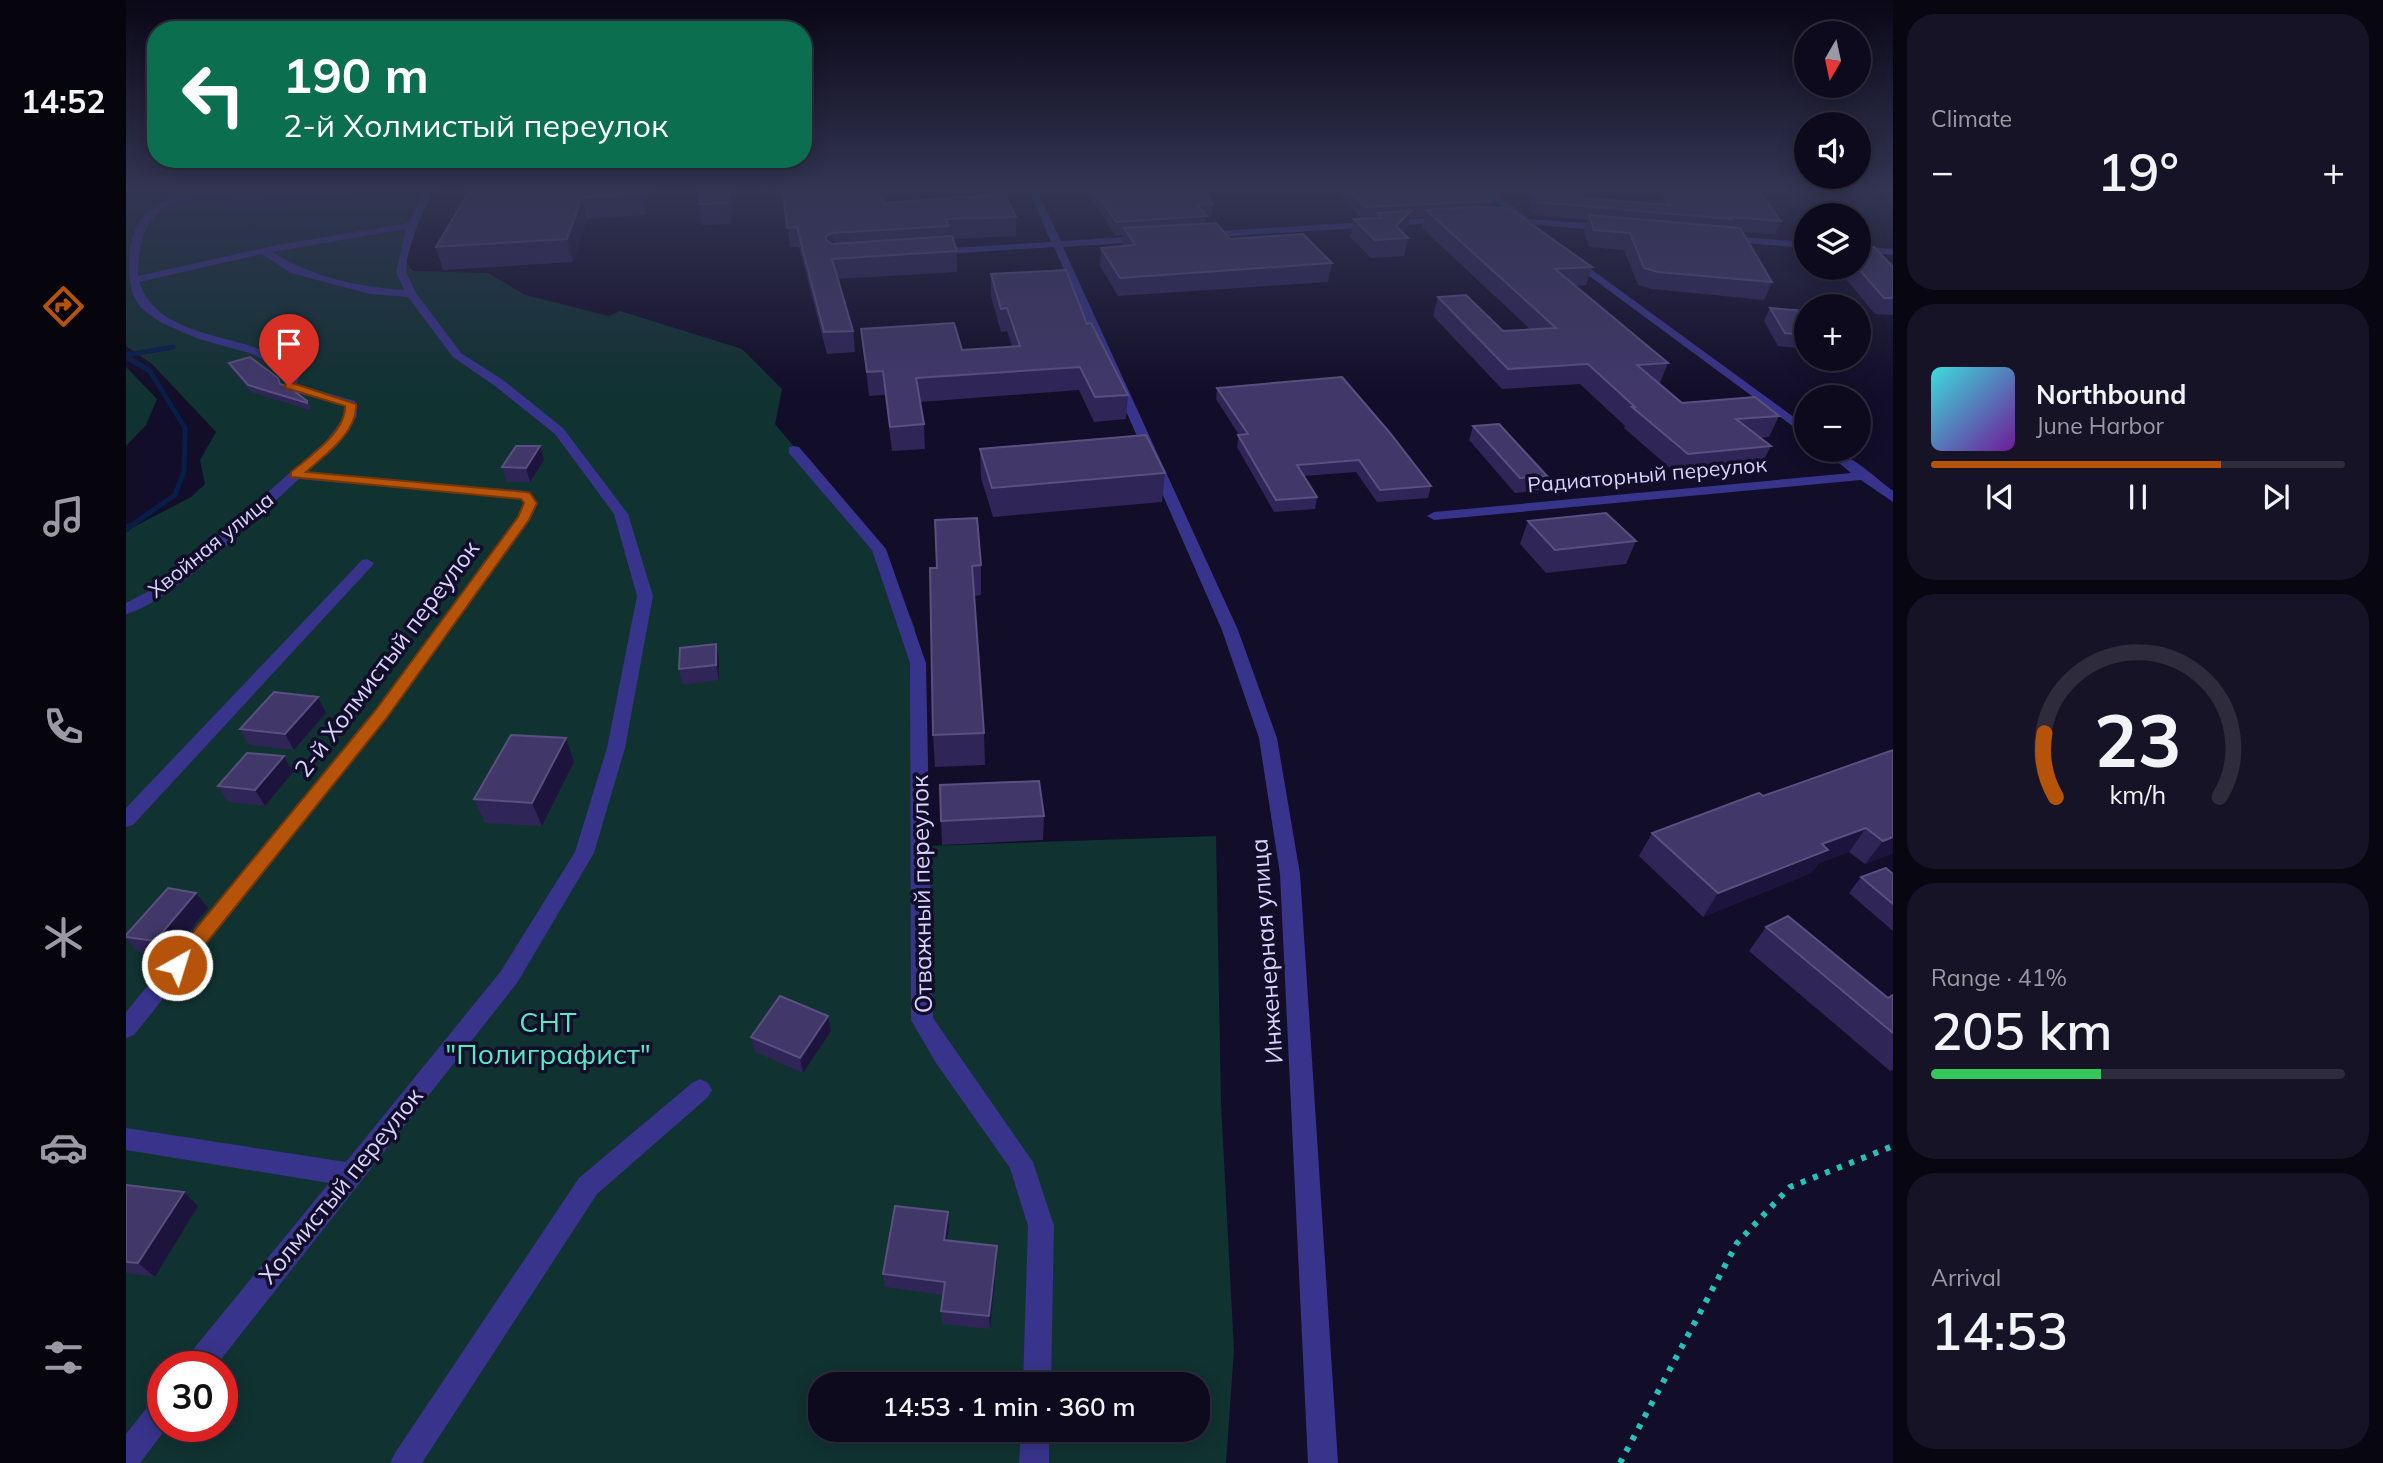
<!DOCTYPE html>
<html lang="en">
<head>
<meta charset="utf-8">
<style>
	body { margin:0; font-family:Mulish,sans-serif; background:#171327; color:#f1f3f6; height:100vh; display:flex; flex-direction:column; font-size:26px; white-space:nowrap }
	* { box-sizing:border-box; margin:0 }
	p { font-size:23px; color:#9b9aa4 }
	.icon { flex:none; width:38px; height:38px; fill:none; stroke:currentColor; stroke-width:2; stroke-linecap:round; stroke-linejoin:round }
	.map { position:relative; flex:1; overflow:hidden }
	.sheet { display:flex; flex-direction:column; gap:14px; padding:14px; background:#080610; width:490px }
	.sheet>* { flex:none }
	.guide { position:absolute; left:21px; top:21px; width:665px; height:147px; border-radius:28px; box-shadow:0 4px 18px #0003,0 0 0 2px #2e2b3c; background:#0b6e4f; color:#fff; overflow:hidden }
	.needle { width:46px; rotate:189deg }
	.tools { position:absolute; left:1668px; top:21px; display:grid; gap:14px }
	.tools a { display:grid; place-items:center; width:77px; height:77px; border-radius:50%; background:#0e0a1e; box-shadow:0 4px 18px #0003,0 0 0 2px #2e2b3c; font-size:35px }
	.speed { position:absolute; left:21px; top:1351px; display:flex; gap:14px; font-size:35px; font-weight:700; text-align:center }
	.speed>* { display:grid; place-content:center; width:91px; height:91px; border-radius:50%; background:#0e0a1e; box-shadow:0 4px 18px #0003,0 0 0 2px #2e2b3c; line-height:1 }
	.speed .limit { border:10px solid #d22; background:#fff; color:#111 }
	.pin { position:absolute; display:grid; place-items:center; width:60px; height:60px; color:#fff; margin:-72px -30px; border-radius:50% 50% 50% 0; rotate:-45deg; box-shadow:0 0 7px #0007 }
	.pin .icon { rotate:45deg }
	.me { position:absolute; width:77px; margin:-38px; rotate:39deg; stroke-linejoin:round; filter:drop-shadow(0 0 5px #0008) }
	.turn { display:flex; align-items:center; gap:24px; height:147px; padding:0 21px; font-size:32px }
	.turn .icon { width:91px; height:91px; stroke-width:2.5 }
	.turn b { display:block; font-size:49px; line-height:60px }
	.big { font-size:52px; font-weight:600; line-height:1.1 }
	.sheet .tile { flex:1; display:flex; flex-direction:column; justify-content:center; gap:10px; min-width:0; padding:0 24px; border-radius:28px; background:#171327 }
	.sheet .dial { align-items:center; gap:0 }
	.dial svg { height:182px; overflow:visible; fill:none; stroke:#2e2b3c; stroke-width:7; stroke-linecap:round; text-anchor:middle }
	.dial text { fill:#f1f3f6; stroke:none }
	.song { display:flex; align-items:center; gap:21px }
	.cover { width:84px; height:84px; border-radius:10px; background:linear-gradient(135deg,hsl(180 70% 55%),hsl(280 70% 35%)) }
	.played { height:7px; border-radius:4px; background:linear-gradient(90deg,#b45309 70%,#2e2b3c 70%) }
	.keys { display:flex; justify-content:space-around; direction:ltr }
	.heat { display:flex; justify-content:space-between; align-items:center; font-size:38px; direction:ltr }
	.charge { height:10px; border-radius:5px; background:linear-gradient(90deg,#34c759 41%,#2e2b3c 0) }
	.trip { position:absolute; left:682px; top:1372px; width:402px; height:70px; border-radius:28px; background:#0e0a1e; box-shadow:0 4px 18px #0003,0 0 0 2px #2e2b3c; font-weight:600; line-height:70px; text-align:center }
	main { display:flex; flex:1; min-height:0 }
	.tabs { display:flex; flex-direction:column; width:126px; justify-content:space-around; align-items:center; background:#06040c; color:#9b9aa4 }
	.tabs .icon { width:49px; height:49px }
	.tabs .selected { color:#b45309 }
	.tabs b { font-size:32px; color:#f1f3f6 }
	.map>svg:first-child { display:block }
	.green { fill:#103231; fill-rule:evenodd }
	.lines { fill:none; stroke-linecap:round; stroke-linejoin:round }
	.stream-far1 { stroke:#061e48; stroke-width:5 }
	.stream { stroke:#061e48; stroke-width:7 }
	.path { stroke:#24c2b9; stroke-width:6; stroke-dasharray:5 8; stroke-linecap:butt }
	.minor { fill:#38348b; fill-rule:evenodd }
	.wall { fill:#2f2557 }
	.shaded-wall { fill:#1c143c }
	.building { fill:#413869; stroke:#595080; stroke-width:2 }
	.route { fill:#b45309; stroke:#753606; stroke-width:2 }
	.labels { text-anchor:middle; stroke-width:7; stroke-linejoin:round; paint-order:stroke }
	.far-street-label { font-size:21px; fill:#d9d4ff; stroke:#120d28 }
	.street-label { font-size:24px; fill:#d9d4ff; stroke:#120d28 }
	.near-park-label { font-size:28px; fill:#55eac5; stroke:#120d28 }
</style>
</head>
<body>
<main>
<nav class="tabs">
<b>14:52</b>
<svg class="icon selected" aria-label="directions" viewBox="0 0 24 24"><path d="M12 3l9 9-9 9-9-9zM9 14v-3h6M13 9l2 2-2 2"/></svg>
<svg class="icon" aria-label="music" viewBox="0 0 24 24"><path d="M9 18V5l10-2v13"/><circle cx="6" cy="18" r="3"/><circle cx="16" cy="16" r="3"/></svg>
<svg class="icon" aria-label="phone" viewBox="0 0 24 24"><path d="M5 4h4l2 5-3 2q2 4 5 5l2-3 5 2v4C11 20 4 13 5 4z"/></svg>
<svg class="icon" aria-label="climate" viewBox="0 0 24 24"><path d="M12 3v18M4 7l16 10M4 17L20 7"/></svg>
<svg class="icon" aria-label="car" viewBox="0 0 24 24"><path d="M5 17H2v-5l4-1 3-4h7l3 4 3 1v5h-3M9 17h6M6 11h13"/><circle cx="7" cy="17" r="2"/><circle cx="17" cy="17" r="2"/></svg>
<svg class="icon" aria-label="filters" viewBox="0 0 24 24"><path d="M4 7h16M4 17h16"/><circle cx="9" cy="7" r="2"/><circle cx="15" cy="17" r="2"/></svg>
</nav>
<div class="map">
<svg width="1767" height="1463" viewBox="0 0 1767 1463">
	<rect width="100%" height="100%" fill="#120d28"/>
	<!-- green -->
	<g class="green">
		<path d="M0,190h304l-25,71 8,10 75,2 37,22 84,21 11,-5 122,38 40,40 -7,35 109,129 31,75 9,218 292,-10 5,267 13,248 -8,112h-1100v-932l65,-34 14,-13 -5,-24 16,-28 -64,-68 -26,-18zM37,1367h59v59h-59zM695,1384h378v46h-378z"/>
		<path d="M0,367l31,32 -11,26 -20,21z"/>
	</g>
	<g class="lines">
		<!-- stream-far1 -->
		<g class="stream-far1">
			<path d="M0,355l47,-8"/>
			<path d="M0,357l24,14 35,57 -1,43 -9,24 -49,34"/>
		</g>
		<!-- stream -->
		<path class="stream" d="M0,529l2,-2"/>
		<!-- path -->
		<path class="path" d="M1494,1463l117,-220 53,-56 103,-41"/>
		<!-- minor -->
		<g class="minor">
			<path d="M73,190l41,3 115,-3 -4,3c-36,2 -72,5 -108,6 -14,0 -30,-5 -44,-3 -48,6 -61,36 -61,80l139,-31 131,-22 17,-33h9l-17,35 -10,34 -1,13 10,21 45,60 42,27 60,48 65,86 25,82 -28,152 -31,105 -77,130 -302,384h-32l4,-10 142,-174 -203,-33v-22l220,34 155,-191 74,-119 32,-104 30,-152 -23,-82 -59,-80 -60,-48 -42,-29 -45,-60 -38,-3 -79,-21 -29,-19 -123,28c17,50 79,51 123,68 13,5 25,14 37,22l2,2 -5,10 59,17 2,15 -21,31 -29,25 218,19 5,1 8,11 -8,17 -144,199 -252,316 -8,3v-26l248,-301 144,-195 6,-13 -3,-4 -222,-20c-38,34 -127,123 -173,135v-11l23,-12 54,-42 123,-108 19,-25v-10l-60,-17 -2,-3 6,-11 -36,-21 -54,-15 -37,-16c-11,-7 -22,-14 -28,-26 -8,-22 -8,-64 11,-82 14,-14 36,-19 54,-25zM280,229l-10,43 8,18c-46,-3 -92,-13 -132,-38z"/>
			<path d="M903,190h8l24,51 84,-5 5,3 -5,3 -82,5 175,383 39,108 23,136 38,589h-30l-28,-589 -21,-136 -37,-108 -168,-383 -122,8 -5,-3 5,-3 119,-7z"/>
			<path d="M1355,190h10l38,29 81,6 5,3 -5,3 -108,-9v-4h14z"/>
			<path d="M1320,217l5,3 -2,2 -245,16 -5,-3 5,-3z"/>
			<path d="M1599,236l81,6v6l-84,-7v-4z"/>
			<path d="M1732,246l35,3v6l-35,-3z"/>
			<path d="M1447,256l233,170v10l-237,-175 -1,-2z"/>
			<path d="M668,446l5,1 87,102 40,114 7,355 100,144 21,64 -3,158h-28l5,-158 -18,-58 -74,-105 -25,-43 -1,-357 -38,-113 -83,-97v-6z"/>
			<path d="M1697,450c25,0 50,26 70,41v11l-32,-22 -427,40 -7,-4 7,-4 417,-39z"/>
			<path d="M241,559l7,4 -2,3 -239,259 -7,2v-19l236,-248z"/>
			<path d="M574,1079l8,4 4,7 -4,7 -111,97 -175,269h-32l5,-10 184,-275 113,-95z"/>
			<path d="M37,1396v30h5l-28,37h-14v-29l27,-34z"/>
			<path d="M895,1430h28v33h-30z"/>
		</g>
	</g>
	<!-- wall -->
	<g class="wall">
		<path d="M388,190h136v1l-4,24 -59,4 -14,43 -130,8 -7,-23z"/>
		<path d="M575,190h33l-4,34 -28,1 -3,-21z"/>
		<path d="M649,190h105l4,13 132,14v19l-64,3 5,12v21l-119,7 15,52 2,21 -28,2 -28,-107h-9l-6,-50h-8z"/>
		<path d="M960,190h116l11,14 -2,13 -5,1v5l24,16 102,24 -4,19 -210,14 -18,-30 1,-18 21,-2 1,-11h-8z"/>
		<path d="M1208,190h145l13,11 -2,7 102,59 -6,18 -10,1 92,77 -8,20h-1l23,20 97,13 -10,21 -9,1 11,8 -11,21 -82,8 -54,-47 1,-2 -45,-42 -78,5 -69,-73 5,-19 65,34 27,-2 -108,-101 3,-11 -16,1 -2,10 -5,5 6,5 -4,18 -33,2 -21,-21 4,-18h8z"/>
		<path d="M1401,190h55l3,8 73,6 5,-12 16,1 -3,-3h62l43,31 -6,13 -32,-2 29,50 -8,18 -112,-11 -14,-4 -14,-35 -35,-3 -5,-15 4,-12 -55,-5z"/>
		<path d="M1752,190h15v15z"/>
		<path d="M1767,267v48l-18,-1 -38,-46z"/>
		<path d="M865,274l96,50 41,71 -2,24 -32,3 -15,-32 -159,12 4,22 1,25 -33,2 -7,-56 -16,1 -8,-67 101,21 50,-4 -5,-15 -6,1 -10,-36z"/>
		<path d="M1644,308l36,3v38l-28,-3 -14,-25z"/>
		<path d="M103,363l51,21 27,17 4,7 -1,2 -59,-18 -19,-22z"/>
		<path d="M1091,388l214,98 -3,12 -51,4 -21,-30 -52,4 13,21 -2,12 -41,3 -37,-65 2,-12 -23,-36z"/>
		<path d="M1347,426l74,50 -5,14 -27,3 -46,-53z"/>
		<path d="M854,449l185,24 -3,29 -169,15 -12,-39z"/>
		<path d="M418,460l-14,22h-23l-5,-15z"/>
		<path d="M1402,521l108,20 -10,23 -80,9 -26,-29z"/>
		<path d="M855,565v30l-7,1 10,137 1,32 -50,2 -2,-32 -3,-167z"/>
		<path d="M590,644l3,15v21l-36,5 -4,-16z"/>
		<path d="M192,697l8,16 -32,37 -45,-5 -9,-16z"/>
		<path d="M1767,750v103l-28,11 -16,-12 -30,11 -8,10 -108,44 -64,-61 13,-23 111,-37z"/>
		<path d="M158,756l9,16 -28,34 -37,-4 -10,-16z"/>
		<path d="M448,762l-32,64 -57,-3 -11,-24z"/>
		<path d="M918,816l-1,24 -101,5 -1,-24z"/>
		<path d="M1767,874v57l-44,-38 12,-16z"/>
		<path d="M82,908l-40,49 -30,-5 -12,-14v-3z"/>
		<path d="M1640,927l122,71 5,-3v75l-3,1 -141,-120z"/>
		<path d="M702,1016l3,15 -28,42 -48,-21 -4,-15z"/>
		<path d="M0,1185l58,7 14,14 -43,71 -29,-4z"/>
		<path d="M822,1212l1,14 -2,15 50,5v13l-7,70 -48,-5 -1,-13 2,-16 -58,-8 -2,-13z"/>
	</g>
	<!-- shaded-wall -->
	<g class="shaded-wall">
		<path d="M516,190h8v1l-4,24 -5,-21z"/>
		<path d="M603,190h5l-4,34 -3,-21z"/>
		<path d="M456,197l5,22 -14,43 -6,-23z"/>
		<path d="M1285,211l-4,17 -10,11 -1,-13z"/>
		<path d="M706,233l2,19 -6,4 -2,-20z"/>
		<path d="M414,446l4,14 -14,22 -4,-14z"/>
		<path d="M590,644l3,15v21l-3,-15z"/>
		<path d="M192,697l8,16 -32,37 -9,-16z"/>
		<path d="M440,738l8,24 -32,64 -10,-23z"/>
		<path d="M158,756l9,16 -28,34 -10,-16z"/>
		<path d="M1740,828l-17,24 -30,11 -8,10 -108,44 15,-24 104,-49z"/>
		<path d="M1767,837v16l-28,11 18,-23z"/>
		<path d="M70,893l12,15 -40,49 -13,-16z"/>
		<path d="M702,1016l3,15 -28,42 -3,-15z"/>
		<path d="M58,1192l14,14 -43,71 -17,-14z"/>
		<path d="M822,1212l1,14 -4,28 -1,-14z"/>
		<path d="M871,1246v13l-7,70 -1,-13z"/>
	</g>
	<!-- building -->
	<g class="building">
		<path d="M388,190h128l-1,4 -59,3 -15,42 -131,8 32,-54z"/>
		<path d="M575,190h28l-2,13 -28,1z"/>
		<path d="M657,190h97l4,13 121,-9 11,23 -70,2 2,7 -116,7 -6,3v4l6,4 120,-8 5,15 -125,8 21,72 -29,1 -27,-105 -10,1z"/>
		<path d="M969,190h107l11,14 -16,1 10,11 -91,6z"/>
		<path d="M1223,190h130l13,11 -127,6z"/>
		<path d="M1408,190h48l3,8 85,7 -7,-13 31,2 -3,-4h47l21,2 22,29 -50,-4 1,2 -195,-17z"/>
		<path d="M1349,207l31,1 8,4 78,55 -37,2 113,94 -31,2 45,38 73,-6 24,19 -43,3 35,27 -83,8 -56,-47h3l-47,-43 -80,5 -70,-72 28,-2 37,36 53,-3 -130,-118z"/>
		<path d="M1285,211l-15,15 12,12 -33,2 -21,-21 27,-1 -4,-5z"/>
		<path d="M1463,215l151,13 32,54 -114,-10 -14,-4 -14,-35 -36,-3z"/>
		<path d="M1090,223l14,16 73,-5 29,29 -212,15 -19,-30 34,-3 -11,-17z"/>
		<path d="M1732,246l16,1 19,20v31h-9l-26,-30z"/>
		<path d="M940,270l21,54 4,-1 37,72 -33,2 -15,-30 -164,11 8,46 -34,3 -7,-56 -16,1 -6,-43 93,-6 8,27 58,-4 -13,-38 -6,1 -10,-35z"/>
		<path d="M1644,308l36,3v24l-21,-2z"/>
		<path d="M124,357l28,21 2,6 9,3 18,14v2l-59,-18 -19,-22z"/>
		<path d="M1216,377l48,56 41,53 -51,4 -21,-30 -62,5 20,32 -41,3 -38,-65 10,-1 -31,-46z"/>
		<path d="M1373,424l48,52 -27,2 -47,-52z"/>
		<path d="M1020,435l19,38 -173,15 -12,-39z"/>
		<path d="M390,446h24l-14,22 -24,-1z"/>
		<path d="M1480,513l30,28 -81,9 -27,-29z"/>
		<path d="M851,518l4,47 -9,1 12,167 -51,2 -3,-167h7l-2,-48z"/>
		<path d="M590,644v21l-37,4 1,-21z"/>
		<path d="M148,692l44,5 -33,37 -45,-5z"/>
		<path d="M385,735l55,3 -34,65 -58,-4z"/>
		<path d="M1767,750v87l-10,4 -17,-13 -44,16 6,6 -110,43 -66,-60 107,-40 4,3z"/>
		<path d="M121,753l37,3 -29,34 -37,-4z"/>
		<path d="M913,781l5,35 -103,5 -1,-36z"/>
		<path d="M1760,868l7,6v30l-32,-27z"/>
		<path d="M42,888l28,5 -41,48 -29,-4v-2z"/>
		<path d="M1662,916l100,82 5,-3v38l-127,-106z"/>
		<path d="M654,996l48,20 -28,42 -49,-21z"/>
		<path d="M0,1185l58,7 -46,71 -12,-1z"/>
		<path d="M769,1206l53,6 -4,28 53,6 -8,70 -48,-5 4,-29 -62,-8z"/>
	</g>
	<!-- sky -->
	<linearGradient id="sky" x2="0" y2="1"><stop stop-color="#0a0716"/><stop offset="0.48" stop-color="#333553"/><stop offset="1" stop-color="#333553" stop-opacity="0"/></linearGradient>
	<rect width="1767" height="395" fill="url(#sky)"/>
	<!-- route -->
	<path class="route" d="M163,382l67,22c2,28 -31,51 -50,68l220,20 4,1 7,10 -8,17 -143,199 -202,252 -7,2 -7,-2 -3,-6 3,-5 205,-249 143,-194 6,-14 -3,-4 -230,-22v-5c19,-16 55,-40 54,-66l-59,-18 -2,-2z"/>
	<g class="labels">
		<!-- far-street labels -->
		<g class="far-street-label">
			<text transform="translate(1521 475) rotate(-5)" y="7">Радиаторный переулок</text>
			<text transform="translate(85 545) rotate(-39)" y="7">Хвойная улица</text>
		</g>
		<!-- street labels -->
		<g class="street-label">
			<text transform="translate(261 659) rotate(-53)" y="8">2-й Холмистый переулок</text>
			<text transform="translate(796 894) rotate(-91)" y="8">Отважный переулок</text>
			<text transform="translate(1141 951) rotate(-94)" y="8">Инженерная улица</text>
			<text transform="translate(215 1186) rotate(-51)" y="8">Холмистый переулок</text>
		</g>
		<!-- near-park labels -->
		<g class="near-park-label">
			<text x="422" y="1032">СНТ<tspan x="422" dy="32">"Полиграфист"</tspan></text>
		</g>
	</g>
</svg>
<div class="tools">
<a><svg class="needle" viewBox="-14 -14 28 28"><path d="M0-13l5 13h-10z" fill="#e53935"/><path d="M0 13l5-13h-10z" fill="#9b9aa4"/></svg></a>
<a><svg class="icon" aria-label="sound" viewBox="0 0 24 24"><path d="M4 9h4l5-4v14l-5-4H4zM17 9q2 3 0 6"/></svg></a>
<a><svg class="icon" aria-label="layers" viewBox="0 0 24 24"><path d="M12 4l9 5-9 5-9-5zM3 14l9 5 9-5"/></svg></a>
<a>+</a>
<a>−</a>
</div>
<div class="speed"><div class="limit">30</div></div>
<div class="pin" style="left:163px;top:386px;background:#d93025"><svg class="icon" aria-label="arrive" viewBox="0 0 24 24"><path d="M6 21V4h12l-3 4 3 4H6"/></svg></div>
<svg class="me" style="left:51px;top:965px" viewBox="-20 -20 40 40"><circle r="17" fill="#b45309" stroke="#fff" stroke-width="3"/><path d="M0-11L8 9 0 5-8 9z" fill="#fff"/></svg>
<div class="trip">14:53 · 1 min · 360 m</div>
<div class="guide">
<div class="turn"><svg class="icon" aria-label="left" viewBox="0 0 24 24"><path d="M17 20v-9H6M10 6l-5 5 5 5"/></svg><div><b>190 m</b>2-й Холмистый переулок</div></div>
</div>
</div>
<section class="sheet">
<div class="tile"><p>Climate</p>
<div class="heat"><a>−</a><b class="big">19°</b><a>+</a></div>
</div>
<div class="tile">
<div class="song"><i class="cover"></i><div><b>Northbound</b><p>June Harbor</p></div></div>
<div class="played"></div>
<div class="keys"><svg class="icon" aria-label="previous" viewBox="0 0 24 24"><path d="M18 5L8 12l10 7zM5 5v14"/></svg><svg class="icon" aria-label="pause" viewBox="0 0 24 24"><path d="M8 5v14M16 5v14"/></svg><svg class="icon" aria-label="next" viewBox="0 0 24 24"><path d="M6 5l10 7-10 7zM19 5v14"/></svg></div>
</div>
<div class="tile dial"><svg viewBox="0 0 100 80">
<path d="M14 69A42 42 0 1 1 86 69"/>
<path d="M14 69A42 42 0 0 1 9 41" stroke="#b45309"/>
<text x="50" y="56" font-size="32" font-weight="700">23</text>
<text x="50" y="72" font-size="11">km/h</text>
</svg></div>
<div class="tile"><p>Range · 41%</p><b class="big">205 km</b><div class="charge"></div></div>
<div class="tile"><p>Arrival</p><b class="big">14:53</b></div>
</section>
</main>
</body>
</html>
